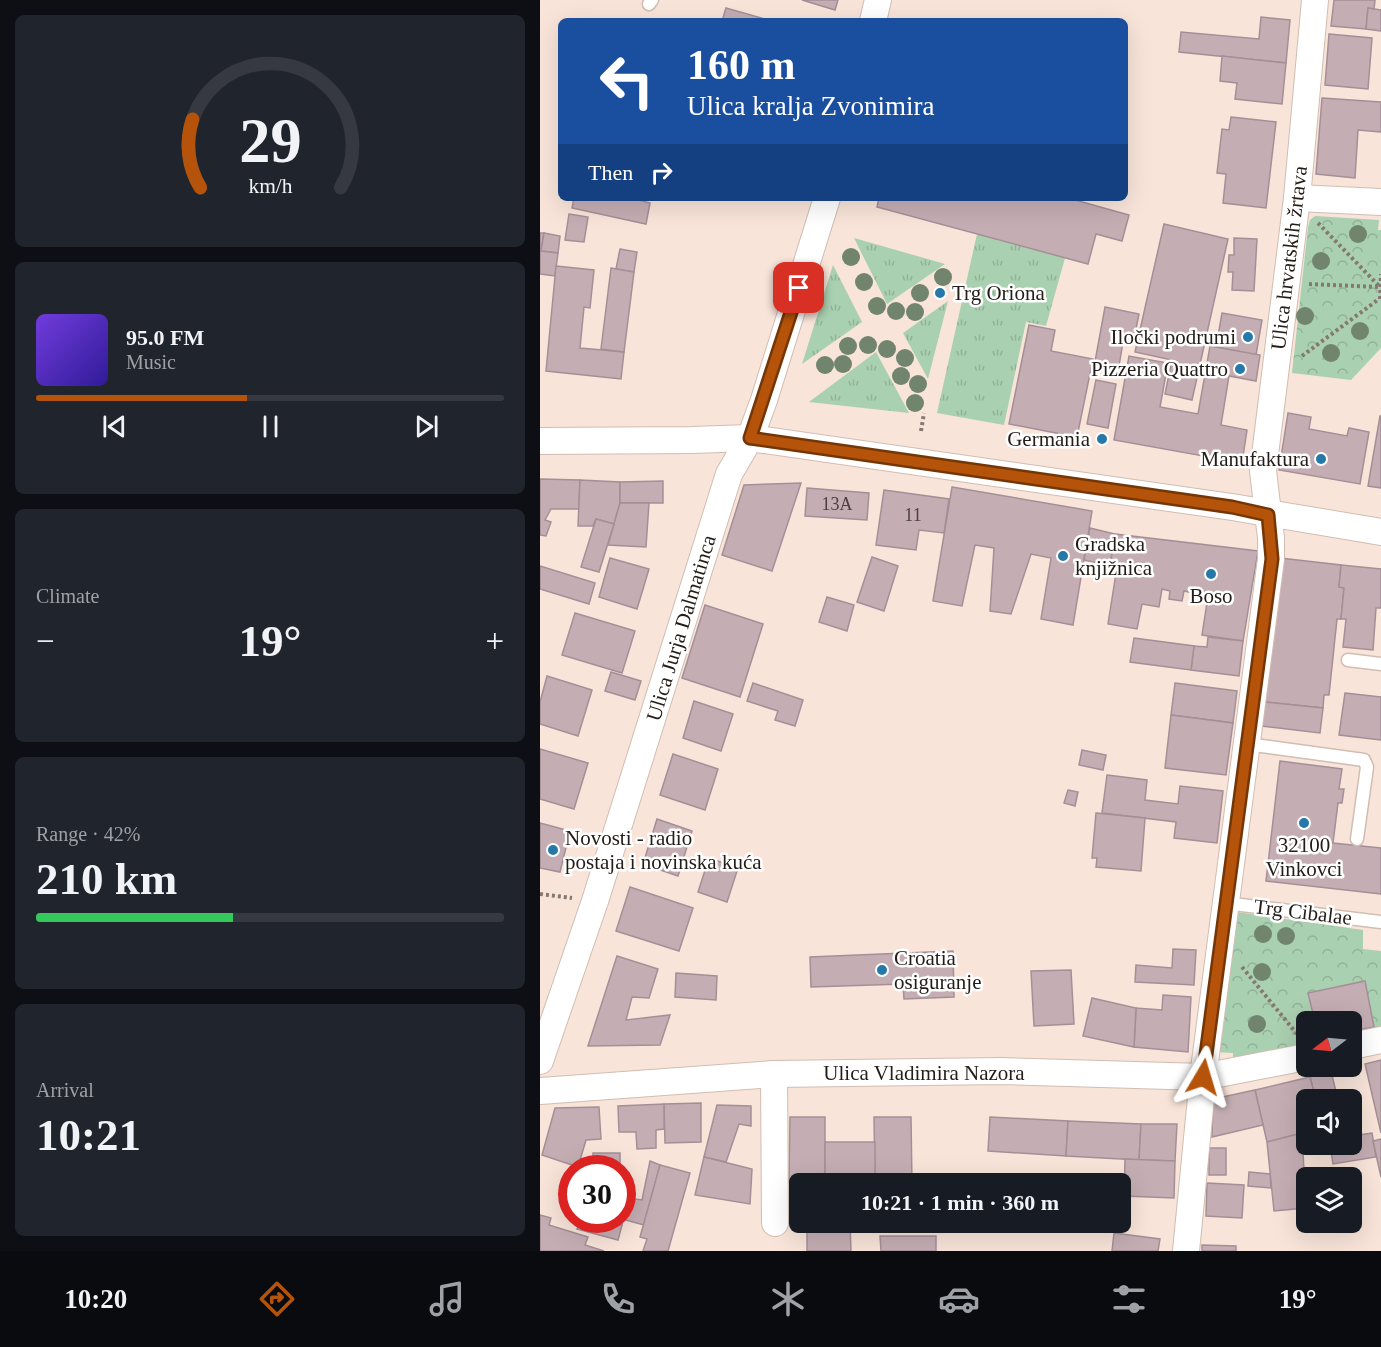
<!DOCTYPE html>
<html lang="en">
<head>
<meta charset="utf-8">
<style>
	body { margin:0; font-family:Georgia,serif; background:#20242c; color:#f1f3f6; height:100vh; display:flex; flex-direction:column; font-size:22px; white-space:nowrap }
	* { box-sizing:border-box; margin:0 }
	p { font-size:20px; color:#9ea1a6 }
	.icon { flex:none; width:33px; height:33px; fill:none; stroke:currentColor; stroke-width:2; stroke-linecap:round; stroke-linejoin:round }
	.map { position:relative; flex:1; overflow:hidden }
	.sheet { display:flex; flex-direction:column; gap:15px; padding:15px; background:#0d0f14; width:540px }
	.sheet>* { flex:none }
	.guide { position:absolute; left:18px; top:18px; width:570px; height:183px; border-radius:9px; box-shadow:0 6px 24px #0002; background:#1a4fa0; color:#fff; overflow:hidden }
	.needle { width:39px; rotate:254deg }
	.buttons { position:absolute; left:756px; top:1011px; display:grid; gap:12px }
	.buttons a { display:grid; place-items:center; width:66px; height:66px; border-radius:9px; background:#171b24; box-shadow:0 6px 24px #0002; font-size:30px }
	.speed { position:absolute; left:18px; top:1155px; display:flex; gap:12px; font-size:30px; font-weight:700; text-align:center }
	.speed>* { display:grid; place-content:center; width:78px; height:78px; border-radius:50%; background:#171b24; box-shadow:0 6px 24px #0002; line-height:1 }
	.speed .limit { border:9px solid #d22; background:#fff; color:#111 }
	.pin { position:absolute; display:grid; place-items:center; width:51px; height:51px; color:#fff; margin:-26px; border-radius:12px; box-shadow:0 3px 9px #0006 }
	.me { position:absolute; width:66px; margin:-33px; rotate:7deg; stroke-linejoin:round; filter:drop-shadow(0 0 4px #0008) }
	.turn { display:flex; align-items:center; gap:21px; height:126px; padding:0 30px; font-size:27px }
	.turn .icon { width:78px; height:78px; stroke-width:2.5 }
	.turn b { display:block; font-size:42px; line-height:51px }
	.then { display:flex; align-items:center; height:57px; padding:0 30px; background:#0003; gap:12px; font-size:22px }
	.big { font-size:45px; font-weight:600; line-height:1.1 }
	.sheet .card { flex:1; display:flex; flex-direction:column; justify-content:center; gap:9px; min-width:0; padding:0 21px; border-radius:9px; background:#20242c }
	.sheet .dial { align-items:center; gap:0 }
	.dial svg { height:156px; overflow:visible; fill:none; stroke:#363941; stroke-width:7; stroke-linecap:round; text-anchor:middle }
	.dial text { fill:#f1f3f6; stroke:none }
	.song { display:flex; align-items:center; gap:18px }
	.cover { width:72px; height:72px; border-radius:9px; background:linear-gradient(135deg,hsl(260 70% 55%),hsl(250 70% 35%)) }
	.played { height:6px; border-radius:3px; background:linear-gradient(90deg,#b45309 45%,#363941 45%) }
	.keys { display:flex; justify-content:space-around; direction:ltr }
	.heat { display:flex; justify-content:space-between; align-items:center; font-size:33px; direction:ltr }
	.charge { height:9px; border-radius:4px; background:linear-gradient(90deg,#34c759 42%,#363941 0) }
	.trip { position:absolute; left:249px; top:1173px; width:342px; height:60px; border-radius:9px; background:#171b24; box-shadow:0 6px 24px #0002; font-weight:600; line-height:60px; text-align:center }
	.tab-bar { display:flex; height:96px; justify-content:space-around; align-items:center; background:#090b0e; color:#9ea1a6 }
	.tab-bar .icon { width:42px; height:42px }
	.tab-bar .active { color:#b45309 }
	.tab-bar b { font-size:27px; color:#f1f3f6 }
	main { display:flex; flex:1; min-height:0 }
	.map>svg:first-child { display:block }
	.grass { fill:url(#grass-tufts) }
	.park { fill:url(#park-crowns) }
	.building { fill:#c4aeb4; stroke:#a58f96; stroke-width:1.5 }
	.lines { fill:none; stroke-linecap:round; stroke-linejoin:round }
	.lane-casing { stroke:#d1bdb2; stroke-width:15 }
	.street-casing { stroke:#d1bdb2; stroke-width:28 }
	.path { stroke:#857871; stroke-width:4; stroke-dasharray:3 3; stroke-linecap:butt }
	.lane { stroke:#fff; stroke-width:12 }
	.street { stroke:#fff; stroke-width:26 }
	.tree { fill:#71856e }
	.route-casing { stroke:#753606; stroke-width:15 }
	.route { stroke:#b45309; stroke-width:10 }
	.poi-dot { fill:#2578a8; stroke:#fff; stroke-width:2 }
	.labels { text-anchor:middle; stroke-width:5; stroke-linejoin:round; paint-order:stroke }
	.number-label { font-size:18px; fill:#4b403f }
	.street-label { font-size:21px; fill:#231c18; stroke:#fff }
	.poi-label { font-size:21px; fill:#231c18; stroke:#fff; text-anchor:start }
</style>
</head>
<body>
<main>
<section class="sheet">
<div class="card dial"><svg viewBox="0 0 100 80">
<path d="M14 69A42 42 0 1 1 86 69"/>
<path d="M14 69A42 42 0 0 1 10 34" stroke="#b45309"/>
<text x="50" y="56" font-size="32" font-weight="700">29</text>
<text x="50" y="72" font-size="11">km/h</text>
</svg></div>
<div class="card">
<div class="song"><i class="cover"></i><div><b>95.0 FM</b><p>Music</p></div></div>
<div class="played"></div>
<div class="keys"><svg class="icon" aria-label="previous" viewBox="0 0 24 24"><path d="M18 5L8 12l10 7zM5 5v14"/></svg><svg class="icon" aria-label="pause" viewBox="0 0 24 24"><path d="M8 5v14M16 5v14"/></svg><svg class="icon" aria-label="next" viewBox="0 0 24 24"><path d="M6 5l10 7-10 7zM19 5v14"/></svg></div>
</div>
<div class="card"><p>Climate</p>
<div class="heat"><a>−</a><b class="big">19°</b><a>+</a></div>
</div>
<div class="card"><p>Range · 42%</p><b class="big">210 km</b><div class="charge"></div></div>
<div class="card"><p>Arrival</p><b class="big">10:21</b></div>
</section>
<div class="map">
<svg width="841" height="1251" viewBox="0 0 841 1251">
	<defs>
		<pattern id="grass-tufts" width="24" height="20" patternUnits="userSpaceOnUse" patternTransform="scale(1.5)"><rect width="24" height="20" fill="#a9d0b0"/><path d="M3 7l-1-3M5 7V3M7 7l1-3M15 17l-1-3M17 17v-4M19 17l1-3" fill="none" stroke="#91b297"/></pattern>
		<pattern id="park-crowns" width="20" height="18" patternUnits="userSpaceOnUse" patternTransform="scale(1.5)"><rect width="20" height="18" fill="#a9d0b0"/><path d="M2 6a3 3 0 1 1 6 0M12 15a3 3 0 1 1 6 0" fill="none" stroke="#91b297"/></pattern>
	</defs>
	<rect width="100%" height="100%" fill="#f8e4d9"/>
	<!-- grass -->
	<g class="grass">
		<path d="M437,234l88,24 -19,68 -20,-4 -22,103 -67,-12z"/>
		<path d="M314,238l91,26 -58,40z"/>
		<path d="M293,265l29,57 -60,42z"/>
		<path d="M408,301l-20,78 -25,-46z"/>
		<path d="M336,352l33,61 -100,-11z"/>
	</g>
	<!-- park -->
	<g class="park">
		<path d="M775,216l64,4 -1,10h3v118l-30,32 -59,-7 16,-146 2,-7z"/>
		<path d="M696,912l127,18v19l18,2v79l-29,7v-15h-46v25l-73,16v-10l-18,-1z"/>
	</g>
	<!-- building -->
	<g class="building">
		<path d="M262,0h36l-3,10z"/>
		<path d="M794,0h41l-1,9 -6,-1 -2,21 -35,-3z"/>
		<path d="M186,8l46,13h-50z"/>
		<path d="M828,8l13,2v21l-15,-2z"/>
		<path d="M721,17l29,3 -4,43 -107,-11 2,-20 78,7z"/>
		<path d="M789,34l43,4 -4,51 -43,-4z"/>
		<path d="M682,56l64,7 -4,41 -47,-5 2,-16 -17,-2z"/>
		<path d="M782,98l59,4v30l-23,-2 -3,48 -39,-4z"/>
		<path d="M691,117l45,5 -10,86 -43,-5 3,-29 -9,-1 5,-44 7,1z"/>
		<path d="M34,198h58l18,5 -4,21 -74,-16z"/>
		<path d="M339,198h189l61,17 -7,26 -26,-7 -8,30 -211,-57z"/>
		<path d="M29,214l19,3 -4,25 -19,-2z"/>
		<path d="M624,224l64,15 -36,161 -27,-6 7,-34 -37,-8z"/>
		<path d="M0,233h4l-3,18h-1z"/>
		<path d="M4,233l16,3 -2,17 -17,-2z"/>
		<path d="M694,238l23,1 -3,52 -22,-1 1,-18h-5l1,-17h5z"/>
		<path d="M80,249l17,3 -3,20 -18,-3z"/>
		<path d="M0,251l18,2 -3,23 -15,-2z"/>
		<path d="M16,266l38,4 -4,38 -6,-1 -4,41 44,4 -3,27 -75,-8z"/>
		<path d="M71,268l23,4 -10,80 -23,-3z"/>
		<path d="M565,307l34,7 -6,30 -10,-2 -5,30 -24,-5z"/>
		<path d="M682,313l40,7 -6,35 -40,-8z"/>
		<path d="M489,325l26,5 -4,21 42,8 -16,78 -68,-13z"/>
		<path d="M670,346l50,9 -4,26 -27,-5 -8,49 26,5 -5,33 -128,-23 15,-84 39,7 -8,44 38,7z"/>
		<path d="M556,380l20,4 -8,44 -21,-4z"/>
		<path d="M748,413l23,4 -2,12 38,7 2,-8 20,4 -9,52 -81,-14z"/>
		<path d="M840,416h1v72l-13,-2z"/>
		<path d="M0,479l40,1 -1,29h-28l-6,11 6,2 -5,14 -6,-1z"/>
		<path d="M40,480l40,2v21l-6,21 -18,-5 -3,7h-15z"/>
		<path d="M123,481v22h-43v-21z"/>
		<path d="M261,483l-29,88 -50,-16 22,-70z"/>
		<path d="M412,487l140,24 -19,114 -32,-6 10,-61 -20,-4 -20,60 -21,-3 4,-63 -19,-3 -13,61 -29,-5z"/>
		<path d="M267,488l62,5 -2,27 -62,-4z"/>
		<path d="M344,490l65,9 -5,34 -25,-3 -3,20 -40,-5z"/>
		<path d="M80,503h29l-3,44 -38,-2z"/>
		<path d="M56,519l18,5 -15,48 -18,-5z"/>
		<path d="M550,528l25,6 -5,32 -26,-6z"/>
		<path d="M575,534l143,17 -15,90 -41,-6 6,-39 -24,-5 -2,10 -13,-2 1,-8 -8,-2 -3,18 -17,-3 -5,25 -29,-5 9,-57 -7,-1z"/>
		<path d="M332,557l26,9 -14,45 -27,-9z"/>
		<path d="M70,558l39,11 -12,40 -38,-12z"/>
		<path d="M740,558l61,7 -2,22 5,1 -3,31h-4l-8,76h-5l-1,13 -58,-6z"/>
		<path d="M801,565l40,4v39h-5l-3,42 -30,-3 3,-28h-5l3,-31 -5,-1z"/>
		<path d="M0,566l55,17 -6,21 -49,-15z"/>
		<path d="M287,597l27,8 -7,26 -28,-9z"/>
		<path d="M165,605l58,19 -23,73 -58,-19z"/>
		<path d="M35,613l60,18 -13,42 -60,-18z"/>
		<path d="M668,637l35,4 -4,35 -48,-6 3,-24 13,1z"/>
		<path d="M594,638l60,8 -3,24 -61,-8z"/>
		<path d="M71,672l30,9 -6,19 -30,-9z"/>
		<path d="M7,676l45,14 -14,46 -38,-12v-22z"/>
		<path d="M213,683l50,17 -8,26 -20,-6 3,-9 -31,-10z"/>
		<path d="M635,683l62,8 -4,32 -62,-8z"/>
		<path d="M805,693l36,4v43l-42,-5z"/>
		<path d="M154,701l39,13 -12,37 -38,-13z"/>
		<path d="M725,702l58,6 -3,25 -58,-7z"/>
		<path d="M631,715l62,8 -7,52 -61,-7z"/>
		<path d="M0,749l48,14 -14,46 -34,-10z"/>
		<path d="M542,750l24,5 -3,15 -24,-5z"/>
		<path d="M133,754l45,15 -13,41 -45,-15z"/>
		<path d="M740,761l62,8 -3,20h5l-2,14h-4l-5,40 48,5v46l-115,-13z"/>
		<path d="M567,775l40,5 -2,20 33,4 2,-18 43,5 -6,52 -43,-5 2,-16 -74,-9z"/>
		<path d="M528,790l10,2 -3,14 -11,-3z"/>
		<path d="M556,813l49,5 -4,53 -45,-4 1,-9h-5z"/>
		<path d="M117,819l35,12 -14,45 -35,-12z"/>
		<path d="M0,823l30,8 -10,41 -20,-4z"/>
		<path d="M169,858l29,10 -11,34 -29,-10z"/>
		<path d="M90,887l63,21 -14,43 -63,-20z"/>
		<path d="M633,949l23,1 -2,35 -59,-3 1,-17 36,3z"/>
		<path d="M413,951l1,46 -50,2 -1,-15 -92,3 -1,-30z"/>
		<path d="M77,956l41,13 -9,29 -17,-1 -6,23 44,-5 -10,30 -72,1z"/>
		<path d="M531,970l3,54 -40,2 -3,-55z"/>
		<path d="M136,973l41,3 -1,24 -41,-3z"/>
		<path d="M825,981l9,46 -22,4v-9h-37l-7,-29z"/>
		<path d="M623,995l28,2 -3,55 -54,-5 2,-39 26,2z"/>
		<path d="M552,998l44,10 -2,39 -51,-11z"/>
		<path d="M841,1060v73l-16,-69z"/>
		<path d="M791,1071l7,29h-22l-6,-23z"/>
		<path d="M770,1077l6,23h-10v12l-9,2 5,19 -35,9 -12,-52z"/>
		<path d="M715,1090l8,35 -51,12 1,-38z"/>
		<path d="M161,1103v39l-36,1 -1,-39z"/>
		<path d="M124,1104v25l-8,1v18l-19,1 -1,-17h-17l-1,-26z"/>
		<path d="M177,1105l34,1v20l-12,-2 -13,38 -22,-5z"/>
		<path d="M59,1107l2,32 -15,1 -8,27 -36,-12 13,-47z"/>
		<path d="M250,1117h35v65h-36z"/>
		<path d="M334,1117h37l1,67h-37z"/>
		<path d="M450,1117l78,4 -2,35 -78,-5z"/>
		<path d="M528,1121l73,3 -2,36 -73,-4z"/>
		<path d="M601,1124h36l-2,37 -36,-1z"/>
		<path d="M762,1133l4,75 -32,3 -7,-69z"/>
		<path d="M832,1133l4,24 -43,7 -3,-20h22v-8z"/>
		<path d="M841,1139v38l-8,-36z"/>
		<rect x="285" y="1142" width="50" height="42"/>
		<rect x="669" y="1148" width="17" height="27"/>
		<rect x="53" y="1153" width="27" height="15"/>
		<path d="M164,1157l48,12 -2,35 -55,-9z"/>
		<path d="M585,1159l50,2 -1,37 -50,-2z"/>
		<path d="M110,1161l10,4 -16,60 -22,-6v-22l20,3z"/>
		<path d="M120,1165l30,8 -22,78h-25l4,-12 -7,-2z"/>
		<path d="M709,1172l21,2 1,14 -23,-2z"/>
		<path d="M667,1183l37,2 -2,33 -36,-2z"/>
		<path d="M0,1215l11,3 -2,7 39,12 -3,8 19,6h-64z"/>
		<path d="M40,1220h23l19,5 -4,15 -41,-11z"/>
		<path d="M64,1220h18v5z"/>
		<path d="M260,1222h50l1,29h-44v-20h-7z"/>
		<path d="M574,1233l46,6 -2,12h-46z"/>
		<path d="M340,1236h56v15h-55z"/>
		<path d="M662,1245l34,1v5h-34z"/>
	</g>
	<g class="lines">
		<!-- lane casing -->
		<g class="lane-casing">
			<g id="lane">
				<path d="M109,4l3,-4"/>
				<path d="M808,660l33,4"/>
				<path d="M707,744l117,16 3,7 -10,72"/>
				<path d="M685,903l156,19"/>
			</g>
		</g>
		<!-- street casing -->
		<g class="street-casing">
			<g id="street">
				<path d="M333,21l5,-21"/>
				<path d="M757,198l84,4"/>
				<path d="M0,441l152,-1 58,-2 482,69 149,25"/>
				<path d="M812,1046l29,-6"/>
				<path d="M0,1061l55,-160 134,-427 21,-36 14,-38 63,-202"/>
				<path d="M234,1074l1,149"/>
				<path d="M0,1091l234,-17 227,-3 202,6 103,-20"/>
				<path d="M646,1251l17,-174 68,-518v-21l-8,-67 34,-273 18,-198"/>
			</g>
		</g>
		<!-- path -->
		<g class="path">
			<path d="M778,223l62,64"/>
			<path d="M769,284l70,3"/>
			<path d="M840,299l1,-25"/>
			<path d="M762,356l77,-57"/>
			<path d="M381,431l3,-18"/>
			<path d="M0,894l32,4"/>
			<path d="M702,967l55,67"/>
		</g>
		<!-- lane -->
		<use href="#lane" class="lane"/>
		<!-- street -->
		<use href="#street" class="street"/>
	</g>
	<!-- trees -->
	<g class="tree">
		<circle cx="818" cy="234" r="9"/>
		<circle cx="311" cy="257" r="9"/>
		<circle cx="781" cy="261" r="9"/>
		<circle cx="403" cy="277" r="9"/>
		<circle cx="324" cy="282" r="9"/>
		<circle cx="380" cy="293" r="9"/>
		<circle cx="337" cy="306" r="9"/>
		<circle cx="356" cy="311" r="9"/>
		<circle cx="375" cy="312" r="9"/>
		<circle cx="765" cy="316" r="9"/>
		<circle cx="820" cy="331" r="9"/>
		<circle cx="328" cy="345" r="9"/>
		<circle cx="308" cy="346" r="9"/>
		<circle cx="347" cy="349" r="9"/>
		<circle cx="791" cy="353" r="9"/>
		<circle cx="365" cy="358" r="9"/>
		<circle cx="303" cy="364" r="9"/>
		<circle cx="285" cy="365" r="9"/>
		<circle cx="361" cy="376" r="9"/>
		<circle cx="378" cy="384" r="9"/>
		<circle cx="375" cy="403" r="9"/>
		<circle cx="723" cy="934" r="9"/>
		<circle cx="746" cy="936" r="9"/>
		<circle cx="722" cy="972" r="9"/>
		<circle cx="717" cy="1024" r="9"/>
	</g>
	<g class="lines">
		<!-- route casing -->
		<g class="route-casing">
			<path id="route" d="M259,288l-49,150 482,69 36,8 4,44 -69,518"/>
		</g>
		<!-- route -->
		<use href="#route" class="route"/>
	</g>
	<!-- markers -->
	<g class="poi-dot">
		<circle cx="400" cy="293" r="6"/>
		<circle cx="708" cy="337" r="6"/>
		<circle cx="700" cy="369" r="6"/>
		<circle cx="562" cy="439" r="6"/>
		<circle cx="781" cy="459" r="6"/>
		<circle cx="523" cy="556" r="6"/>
		<circle cx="671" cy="574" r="6"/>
		<circle cx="764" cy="823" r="6"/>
		<circle cx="13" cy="850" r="6"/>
		<circle cx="342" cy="970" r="6"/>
	</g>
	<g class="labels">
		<!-- number labels -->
		<g class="number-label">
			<text x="297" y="510">13A</text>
			<text x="373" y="521">11</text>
		</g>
		<!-- street labels -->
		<g class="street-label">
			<text transform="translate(749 258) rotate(-83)" y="7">Ulica hrvatskih žrtava</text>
			<text transform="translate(141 628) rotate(-73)" y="7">Ulica Jurja Dalmatinca</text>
			<text transform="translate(763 912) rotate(7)" y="7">Trg Cibalae</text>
			<text x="384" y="1080">Ulica Vladimira Nazora</text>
		</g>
		<!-- poi labels -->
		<g class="poi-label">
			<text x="412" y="300">Trg Oriona</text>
			<text x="696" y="344" text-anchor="end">Iločki podrumi</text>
			<text x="688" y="376" text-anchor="end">Pizzeria Quattro</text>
			<text x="550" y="446" text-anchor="end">Germania</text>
			<text x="769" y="466" text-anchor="end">Manufaktura</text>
			<text x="535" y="551">Gradska<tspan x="535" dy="24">knjižnica</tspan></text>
			<text x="671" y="603" text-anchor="middle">Boso</text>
			<text x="25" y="845">Novosti - radio<tspan x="25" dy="24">postaja i novinska kuća</tspan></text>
			<text x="764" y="852" text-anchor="middle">32100<tspan x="764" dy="24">Vinkovci</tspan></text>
			<text x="354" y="965">Croatia<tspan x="354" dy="24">osiguranje</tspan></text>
		</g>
	</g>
</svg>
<div class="buttons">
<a><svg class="needle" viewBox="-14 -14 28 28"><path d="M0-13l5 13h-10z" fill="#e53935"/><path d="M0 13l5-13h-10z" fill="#9ea1a6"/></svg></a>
<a><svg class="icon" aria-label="sound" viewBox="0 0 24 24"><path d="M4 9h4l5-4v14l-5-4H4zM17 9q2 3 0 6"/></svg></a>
<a><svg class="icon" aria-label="layers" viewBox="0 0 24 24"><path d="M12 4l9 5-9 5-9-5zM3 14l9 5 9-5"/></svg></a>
</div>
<div class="speed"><div class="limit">30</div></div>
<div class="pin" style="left:259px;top:288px;background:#d93025"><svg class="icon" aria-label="arrive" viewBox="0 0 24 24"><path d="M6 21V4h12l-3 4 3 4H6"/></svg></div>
<svg class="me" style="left:663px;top:1077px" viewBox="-20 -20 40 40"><path d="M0-17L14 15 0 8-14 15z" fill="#b45309" stroke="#fff" stroke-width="4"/></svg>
<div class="trip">10:21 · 1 min · 360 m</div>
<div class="guide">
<div class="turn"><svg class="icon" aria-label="left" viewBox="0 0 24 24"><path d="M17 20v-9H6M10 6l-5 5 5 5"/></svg><div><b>160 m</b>Ulica kralja Zvonimira</div></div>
<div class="then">Then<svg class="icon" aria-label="right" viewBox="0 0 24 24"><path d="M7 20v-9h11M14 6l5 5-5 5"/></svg></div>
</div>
</div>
</main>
<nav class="tab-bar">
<b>10:20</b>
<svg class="icon active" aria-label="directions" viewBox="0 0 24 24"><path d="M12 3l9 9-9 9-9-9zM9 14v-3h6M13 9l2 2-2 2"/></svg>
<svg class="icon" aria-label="music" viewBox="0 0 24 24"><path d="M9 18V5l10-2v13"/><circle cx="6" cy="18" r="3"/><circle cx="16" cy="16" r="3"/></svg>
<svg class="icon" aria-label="phone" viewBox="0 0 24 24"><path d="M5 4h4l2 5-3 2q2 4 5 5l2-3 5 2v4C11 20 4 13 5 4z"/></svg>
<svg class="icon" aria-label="climate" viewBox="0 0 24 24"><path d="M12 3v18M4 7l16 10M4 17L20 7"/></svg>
<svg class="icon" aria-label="car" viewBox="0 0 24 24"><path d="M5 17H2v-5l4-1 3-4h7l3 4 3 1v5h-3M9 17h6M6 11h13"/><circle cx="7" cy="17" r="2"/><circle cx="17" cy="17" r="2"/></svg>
<svg class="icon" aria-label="filters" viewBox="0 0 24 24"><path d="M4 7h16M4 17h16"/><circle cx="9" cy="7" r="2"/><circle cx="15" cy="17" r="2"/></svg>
<b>19°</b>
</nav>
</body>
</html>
